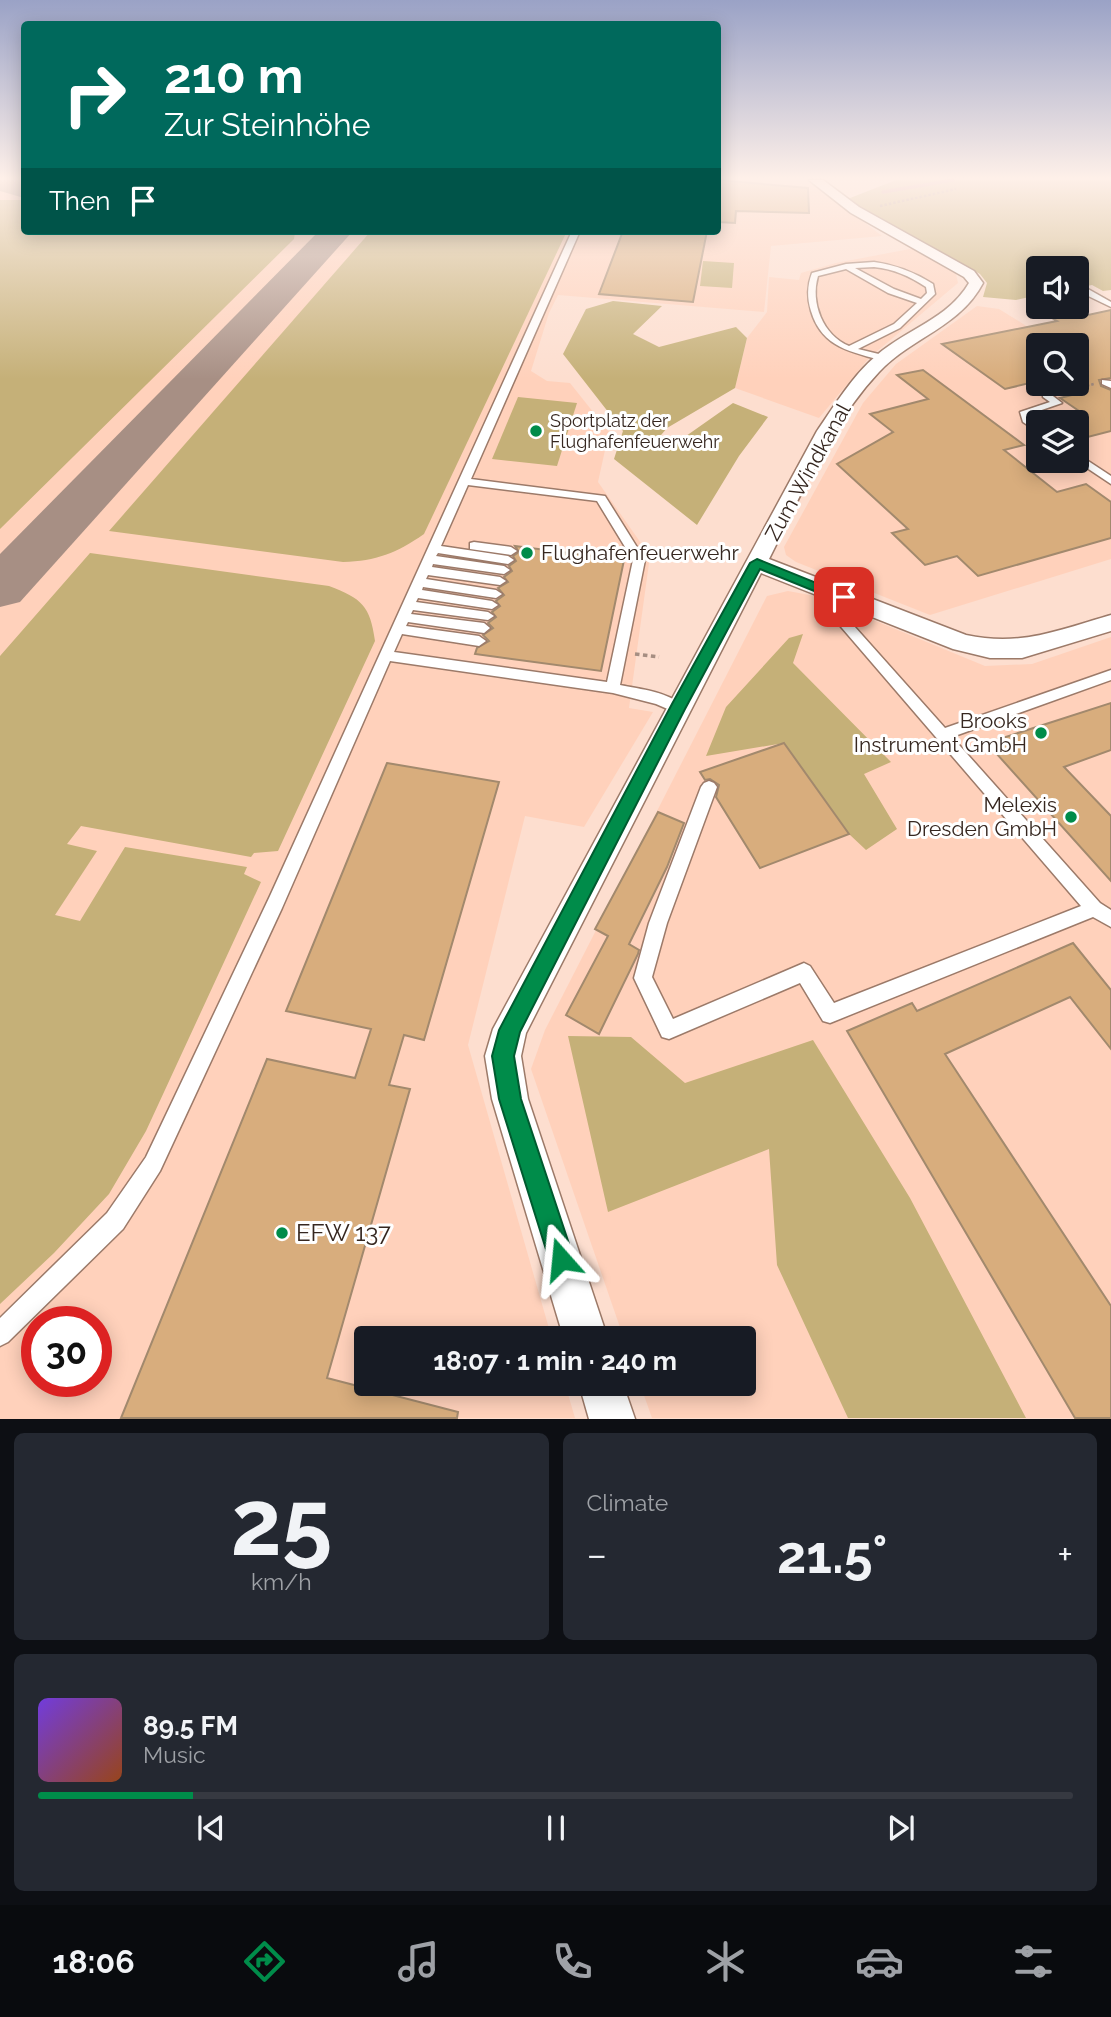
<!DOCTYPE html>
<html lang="en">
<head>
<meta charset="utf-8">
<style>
	body { margin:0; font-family:Raleway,sans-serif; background:#242831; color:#f1f3f6; height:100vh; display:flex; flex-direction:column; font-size:26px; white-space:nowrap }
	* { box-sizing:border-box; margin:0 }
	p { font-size:23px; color:#9ea1a6 }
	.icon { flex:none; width:38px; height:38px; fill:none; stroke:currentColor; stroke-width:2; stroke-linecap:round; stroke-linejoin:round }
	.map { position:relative; height:1419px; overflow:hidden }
	.panel { display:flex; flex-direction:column; gap:14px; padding:14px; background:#0d0f14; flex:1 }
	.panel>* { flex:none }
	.guide { position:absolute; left:21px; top:21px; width:700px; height:214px; border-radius:7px; box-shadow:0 4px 18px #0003; background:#00695c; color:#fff; overflow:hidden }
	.fabs { position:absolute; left:1026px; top:256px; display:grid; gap:14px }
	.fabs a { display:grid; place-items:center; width:63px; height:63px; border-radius:7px; background:#171b24; box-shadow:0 4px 18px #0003; font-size:35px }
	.speed { position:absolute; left:21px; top:1306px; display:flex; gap:14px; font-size:35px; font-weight:700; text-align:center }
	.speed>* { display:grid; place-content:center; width:91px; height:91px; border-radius:50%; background:#171b24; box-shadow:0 4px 18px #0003; line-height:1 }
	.speed .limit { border:10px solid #d22; background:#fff; color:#111 }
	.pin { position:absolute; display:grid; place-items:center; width:60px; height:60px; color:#fff; margin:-30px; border-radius:14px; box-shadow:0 4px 10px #0006 }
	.me { position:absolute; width:77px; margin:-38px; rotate:342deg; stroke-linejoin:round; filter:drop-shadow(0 0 5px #0008) }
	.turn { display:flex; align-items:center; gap:24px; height:147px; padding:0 28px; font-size:32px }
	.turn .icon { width:91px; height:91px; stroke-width:2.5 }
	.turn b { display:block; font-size:49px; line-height:60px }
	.then { display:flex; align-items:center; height:66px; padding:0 28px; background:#0003; gap:14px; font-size:26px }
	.big { font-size:52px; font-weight:700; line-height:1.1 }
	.panel .tile { flex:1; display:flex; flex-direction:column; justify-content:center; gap:10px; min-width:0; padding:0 24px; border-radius:10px; background:#242831 }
	.panel .dial { align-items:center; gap:0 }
	.dial b { font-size:91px; line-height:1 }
	.song { display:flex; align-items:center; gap:21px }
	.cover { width:84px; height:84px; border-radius:10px; background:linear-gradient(135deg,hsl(260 70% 55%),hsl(20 70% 35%)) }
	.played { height:7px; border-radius:4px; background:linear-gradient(90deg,#008c4a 15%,#363941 15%) }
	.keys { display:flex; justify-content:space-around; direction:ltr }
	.heat { display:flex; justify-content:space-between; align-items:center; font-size:38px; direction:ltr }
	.panel .tiles { flex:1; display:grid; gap:14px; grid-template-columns:1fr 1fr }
	.tile:last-child { grid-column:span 2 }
	.trip { position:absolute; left:354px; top:1326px; width:402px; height:70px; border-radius:7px; background:#171b24; box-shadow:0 4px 18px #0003; font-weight:700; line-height:70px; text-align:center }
	.tab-bar { display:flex; height:112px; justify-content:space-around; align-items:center; background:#090b0e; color:#9ea1a6 }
	.tab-bar .icon { width:49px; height:49px }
	.tab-bar .current { color:#008c4a }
	.tab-bar b { font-size:32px; color:#f1f3f6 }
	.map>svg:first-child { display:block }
	.built { fill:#ffd1bb; fill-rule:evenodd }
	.green { fill:#c5b078 }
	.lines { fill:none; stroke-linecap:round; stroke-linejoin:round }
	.stream { stroke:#c68693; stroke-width:3.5 }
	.taxiway { fill:#a78f84; fill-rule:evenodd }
	.building { fill:#d8ad7d; stroke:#a2896d; stroke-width:2 }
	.lane-casing { stroke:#9c7a69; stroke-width:3 }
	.street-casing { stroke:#9c7a69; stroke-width:3 }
	.path-far1 { stroke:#a68e82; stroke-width:2.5; stroke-dasharray:2.5 2; stroke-linecap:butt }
	.path { stroke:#a68e82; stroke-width:3.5; stroke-dasharray:4.5 3.5; stroke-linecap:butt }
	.lane { fill:#fff; fill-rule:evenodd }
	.street { fill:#fff; fill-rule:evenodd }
	.route { fill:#008c4a; stroke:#005b30; stroke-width:2 }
	.poi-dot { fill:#008c4a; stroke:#fff; stroke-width:2.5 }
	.labels { text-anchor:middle; stroke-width:6; stroke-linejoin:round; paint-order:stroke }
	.far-poi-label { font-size:18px; fill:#362720; stroke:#fff; text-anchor:start }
	.street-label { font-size:21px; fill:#362720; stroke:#fff }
	.poi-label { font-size:21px; fill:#362720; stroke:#fff; text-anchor:end }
	.near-poi-label { font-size:24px; fill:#362720; stroke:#fff; text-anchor:start }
</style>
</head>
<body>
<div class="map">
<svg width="1111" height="1419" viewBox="0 0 1111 1419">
	<rect width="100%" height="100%" fill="#fddecf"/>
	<!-- built -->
	<g class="built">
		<path d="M0,180h24v51h694v-51h91l73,56 -111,10 -7,66 -206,-17 -9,18 -18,58 16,10 23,2 39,49 -11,50 52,74 -21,152 24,4 -69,115 -59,-11 -57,229 84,294h-186v45h199l10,34 -575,1zM37,1321h59v60h-59z"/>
		<path d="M915,248l41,26 2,9 -89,75 -50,60 -84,-30 12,-50 20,-26 2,-35 30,3 2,-7 35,-10z"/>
		<path d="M977,306l22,3 58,36h-19v38h38v-26l35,22v180l-181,56 -134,-53 -10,-7 -2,-8 79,-144 33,-39zM1038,422h38v38h-38z"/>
		<path d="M788,591l27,5 170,70 47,-2 79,-27v781h-459l-12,-34h104v-45h-120l-93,-270 14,-39 222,-434z"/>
	</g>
	<!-- green -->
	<g class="green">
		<path d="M896,180h215v110l-8,1 -11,-6 -16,3v-20h-38v27l-22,5 -33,-3 4,-14 -7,-9 -135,-74z"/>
		<path d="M0,200h24v31l271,1 -1,7 -294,290z"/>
		<path d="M371,231h196l-143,303c-27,19 -48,27 -81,28l-234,-31z"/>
		<path d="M703,261l31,2 -2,25 -32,-2z"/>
		<path d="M613,301l49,5 -29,28 26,13 77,-20 11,11 -12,50 -68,40 -11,13 13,7 64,-45 35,14 -29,39 -42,69 -83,-66 9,-28 -60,-77 23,-45z"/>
		<path d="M518,397l59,6 -20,63 -65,-7z"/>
		<path d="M90,553l239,33c33,13 41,19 46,55l-97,210 -24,2 -3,4 -170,-31 -14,18 30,7 -42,64 25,6 45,-74 122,20 -3,7 17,8 -115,249 -37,63 -55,59 -54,51v-648z"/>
		<path d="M803,634l-10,29 98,99 -27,12 33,55 -31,21 -17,-16 -65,-91 -78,13 20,-49 63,-69z"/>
		<path d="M568,1036l63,1 54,46 128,-43 97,158 116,220h-178l-71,-153 -8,-116 -161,63z"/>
	</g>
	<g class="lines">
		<!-- stream -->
		<path class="stream" d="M883,192l70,-12"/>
		<!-- taxiway -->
		<g class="taxiway">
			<path d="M0,180h24v18l-24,-7z"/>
			<path d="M319,231h34l-333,371 -20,5v-53z"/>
		</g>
	</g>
	<!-- building -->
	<g class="building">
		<path d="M718,180l90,8 1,25 -73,-2 -1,12 -17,-1z"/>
		<path d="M623,231h84l-14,71 -94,-8z"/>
		<path d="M1075,307l13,8 23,-5v68l-12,2 2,6 10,4v41l-35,9v-29h3l-19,-13 16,-4v-49h-38v36l-33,8 -63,-45 115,-23 -12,-7z"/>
		<path d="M923,370l101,75 -20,5 53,42 29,-8 25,18v36l-133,38 -21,-20 -32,9 -33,-32 16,-4 -71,-65 56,-32 -23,-18 58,-15 -31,-24z"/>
		<path d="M515,546l109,14 -23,111 -126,-17 2,-6 12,-7 -6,-6 10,-7 -5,-5 8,-6 -4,-5 8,-6 -4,-5 8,-6 -6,-7 10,-6 -4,-5 8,-6 -3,-5 7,-5 -3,-5 6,-4z"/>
		<path d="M1111,703v47l-47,17 47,49v65l-124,-138z"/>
		<path d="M784,743l65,91 -89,34 -44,-71 3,-12 -9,-6 -5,1 -5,-8z"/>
		<path d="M387,763l112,19 -75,258 -20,-5 -15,50 21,4 -83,289 131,34 -1,6h-336l146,-359 88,19 16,-49 -85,-18z"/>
		<path d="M658,812l26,11 -17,44 -38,77 10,6 -1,4 -39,80 -33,-19 42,-79 -13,-7z"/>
		<path d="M1073,943l38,47v59l-41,-52 -125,57 166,252v112h-36l-228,-387 65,-28 5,8z"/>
	</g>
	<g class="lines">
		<!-- lane casing -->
		<g class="lane-casing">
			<g id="lane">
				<path d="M572,231h8l-109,248 134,17 40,64 -25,125c19,4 52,7 64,23l-2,4 -5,1 -21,-9 -43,-11 -223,-32 -108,247 -122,263 -37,58 -115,113 -8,4v-28l107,-105 39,-56 124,-261zM468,485l129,16 36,59 -26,122 -213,-30 8,-18 77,12 7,-5 -7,-5 -73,-10 2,-4 76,11 6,-5 -6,-5 -73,-9 2,-4 75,10 6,-4 -6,-4 -72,-10 2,-4 74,11 6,-4 -6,-4 -70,-11 1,-3 73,11 6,-4 -6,-4 -70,-11 2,-4 72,10 6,-4 -6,-4 -68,-10 1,-3 71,10 6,-4 -6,-4 -68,-10 2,-3 70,11 6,-4 -6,-4 -67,-10z"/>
				<path d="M874,262c22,3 40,10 59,22l2,10 -35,34 -42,21 29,7v4l-3,1c-32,-9 -62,-13 -73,-50 -4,-13 -4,-25 1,-38l34,-9zM874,267c20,2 35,9 52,20l1,6 -6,6 -27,-10 -39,-21zM846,269l42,24 29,10 -23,21 -45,22c-26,-11 -39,-43 -31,-70z"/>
				<path d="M1082,289h6l23,13v5l-29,-14z"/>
				<path d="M1102,380l9,1v7l-9,-4z"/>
				<path d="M1043,393h6l13,10 -32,11 1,5 7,5v8l-15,-10 -3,-10 30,-10 -7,-5z"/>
				<path d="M1076,453l35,23v8l-36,-24z"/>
				<path d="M474,542l37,5 6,4 -6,4 -41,-6v-6z"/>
				<path d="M844,593l6,4 -4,20 99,111 166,-58v10l-159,57 148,166 11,7v17l-18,-10 -263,106 -7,-2 -23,-38 -131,56 -7,-2 -28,-59 15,-55 52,-136 3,-4 5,-2 5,2 3,4 -50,136 -15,54 21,42 131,-56 6,3 24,37 247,-97 -245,-285 -2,-3 4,-21z"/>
			</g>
		</g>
		<!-- street casing -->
		<g class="street-casing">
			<g id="street">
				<path d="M809,180h14l36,27 115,64 9,12c-23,44 -71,54 -104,89 -49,52 -78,124 -110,187l197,76c55,12 93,-5 145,-20v16l-89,27h-32l-37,-9 -192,-76 -235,460 -5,23 7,43 80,240h-44l-72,-240 -7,-43 8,-27 324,-598c18,-26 35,-55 60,-76 30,-26 71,-36 92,-72l-5,-6 -113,-64z"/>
				<path d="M579,1384h44l12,35h-46z"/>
			</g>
		</g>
		<!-- path-far1 -->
		<g class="path-far1">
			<path d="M880,206l76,-17"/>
			<path d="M1065,391l29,-7"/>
		</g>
		<!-- path -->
		<path class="path" d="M635,654l24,3"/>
		<!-- lane -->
		<use href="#lane" class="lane"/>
		<!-- street -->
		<use href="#street" class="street"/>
	</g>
	<!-- sky -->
	<linearGradient id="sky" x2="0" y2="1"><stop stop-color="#9aa2c6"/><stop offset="0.47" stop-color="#fef0e9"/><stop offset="1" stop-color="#fef0e9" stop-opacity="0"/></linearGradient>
	<rect width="1111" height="379" fill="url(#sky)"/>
	<!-- route -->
	<path class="route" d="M757,559l94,38 -2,4h-10l-79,-32 -75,140 -165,323 -6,24 7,43 53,160 -4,9 -9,3 -9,-3 -3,-9 -50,-160 -7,-43 7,-26 173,-326 78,-141z"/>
	<!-- markers -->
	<g class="poi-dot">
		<circle cx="536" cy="431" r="7"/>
		<circle cx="527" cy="553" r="7"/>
		<circle cx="1041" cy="733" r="7"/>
		<circle cx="1071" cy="817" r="7"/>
		<circle cx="282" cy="1233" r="7"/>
	</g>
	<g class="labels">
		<!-- far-poi labels -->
		<g class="far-poi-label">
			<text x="550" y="427">Sportplatz der<tspan x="550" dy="21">Flughafenfeuerwehr</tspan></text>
		</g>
		<!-- street labels -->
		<g class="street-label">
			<text transform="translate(808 472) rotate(-61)" y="7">Zum Windkanal</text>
		</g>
		<!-- poi labels -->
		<g class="poi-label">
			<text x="541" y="560" text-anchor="start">Flughafenfeuerwehr</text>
			<text x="1027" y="728">Brooks<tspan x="1027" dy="24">Instrument GmbH</tspan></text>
			<text x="1057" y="812">Melexis<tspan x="1057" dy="24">Dresden GmbH</tspan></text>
		</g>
		<!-- near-poi labels -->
		<g class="near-poi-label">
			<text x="296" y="1241">EFW 137</text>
		</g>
	</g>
</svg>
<div class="fabs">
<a><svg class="icon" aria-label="sound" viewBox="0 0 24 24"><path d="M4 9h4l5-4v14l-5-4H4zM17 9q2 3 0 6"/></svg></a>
<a><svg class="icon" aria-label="search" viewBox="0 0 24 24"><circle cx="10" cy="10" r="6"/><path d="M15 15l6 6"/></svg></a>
<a><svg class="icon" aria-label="layers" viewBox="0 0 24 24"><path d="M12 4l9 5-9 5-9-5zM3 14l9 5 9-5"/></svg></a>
</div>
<div class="speed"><div class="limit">30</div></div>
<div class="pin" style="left:844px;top:597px;background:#d93025"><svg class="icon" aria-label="arrive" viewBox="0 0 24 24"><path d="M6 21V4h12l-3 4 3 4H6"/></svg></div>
<svg class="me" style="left:561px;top:1259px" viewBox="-20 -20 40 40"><path d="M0-17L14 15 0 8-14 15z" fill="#008c4a" stroke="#fff" stroke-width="4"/></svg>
<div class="trip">18:07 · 1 min · 240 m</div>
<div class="guide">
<div class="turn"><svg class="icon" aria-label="right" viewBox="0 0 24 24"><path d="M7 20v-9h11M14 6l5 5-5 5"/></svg><div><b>210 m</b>Zur Steinhöhe</div></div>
<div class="then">Then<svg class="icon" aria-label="arrive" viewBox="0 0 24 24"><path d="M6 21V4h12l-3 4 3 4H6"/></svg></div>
</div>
</div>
<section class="panel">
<div class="tiles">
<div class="tile dial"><b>25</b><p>km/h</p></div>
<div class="tile"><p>Climate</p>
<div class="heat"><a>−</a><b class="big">21.5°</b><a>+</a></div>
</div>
<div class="tile">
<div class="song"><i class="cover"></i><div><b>89.5 FM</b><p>Music</p></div></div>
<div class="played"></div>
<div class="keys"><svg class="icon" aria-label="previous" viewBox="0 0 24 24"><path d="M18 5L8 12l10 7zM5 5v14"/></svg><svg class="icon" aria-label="pause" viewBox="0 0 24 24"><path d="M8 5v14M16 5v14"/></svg><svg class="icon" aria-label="next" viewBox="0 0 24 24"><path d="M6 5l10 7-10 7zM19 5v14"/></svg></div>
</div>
</div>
</section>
<nav class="tab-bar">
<b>18:06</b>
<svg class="icon current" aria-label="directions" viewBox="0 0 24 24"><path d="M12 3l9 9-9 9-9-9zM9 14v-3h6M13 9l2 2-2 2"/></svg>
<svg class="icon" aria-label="music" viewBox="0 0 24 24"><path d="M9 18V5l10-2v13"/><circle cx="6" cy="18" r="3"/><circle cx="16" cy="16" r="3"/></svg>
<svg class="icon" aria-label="phone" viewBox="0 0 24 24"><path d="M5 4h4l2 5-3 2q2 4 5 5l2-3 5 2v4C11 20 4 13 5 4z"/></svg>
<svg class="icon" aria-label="climate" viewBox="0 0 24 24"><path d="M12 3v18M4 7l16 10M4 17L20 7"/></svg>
<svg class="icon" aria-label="car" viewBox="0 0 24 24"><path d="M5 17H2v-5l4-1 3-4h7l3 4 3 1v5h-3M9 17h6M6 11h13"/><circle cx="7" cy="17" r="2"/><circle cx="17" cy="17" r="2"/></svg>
<svg class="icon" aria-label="filters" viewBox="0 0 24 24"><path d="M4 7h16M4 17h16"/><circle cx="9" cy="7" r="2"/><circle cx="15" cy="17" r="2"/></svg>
</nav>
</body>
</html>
